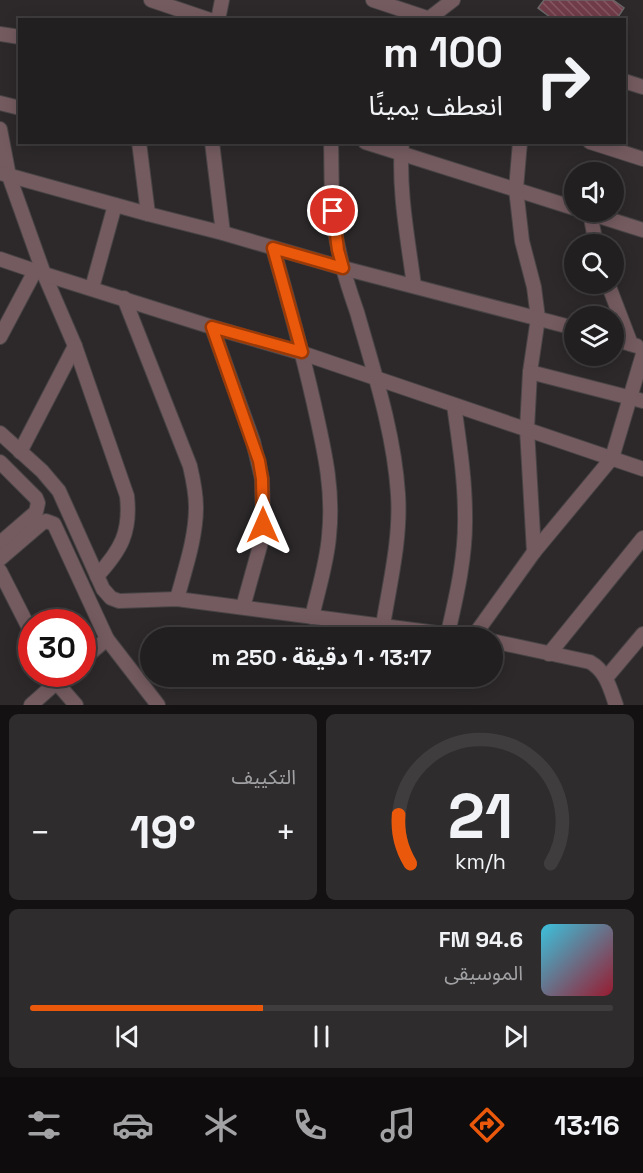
<!DOCTYPE html>
<html lang="ar">
<head>
<meta charset="utf-8">
<style>
	body { margin:0; font-family:"Space Grotesk","Noto Sans Arabic",sans-serif; background:#2e2c2d; color:#f1f3f6; direction:rtl; height:100vh; display:flex; flex-direction:column; font-size:22px; white-space:nowrap }
	* { box-sizing:border-box; margin:0 }
	p { font-size:20px; color:#a2a2a5 }
	.icon { flex:none; width:33px; height:33px; fill:none; stroke:currentColor; stroke-width:2; stroke-linecap:round; stroke-linejoin:round }
	.map { position:relative; height:705px; overflow:hidden; direction:ltr }
	.sheet { display:flex; flex-direction:column; gap:9px; padding:9px; background:#131112; flex:1 }
	.sheet>* { flex:none }
	.top-card { position:absolute; left:18px; top:18px; width:608px; height:126px; border-radius:0px; box-shadow:0 3px 15px #0003,0 0 0 2px #3f3d3e; direction:rtl; background:#221f20; color:#f1f3f6; overflow:hidden }
	.buttons { position:absolute; left:564px; top:162px; display:grid; gap:12px }
	.buttons a { display:grid; place-items:center; width:60px; height:60px; border-radius:50%; background:#221f20; box-shadow:0 3px 15px #0003,0 0 0 2px #3f3d3e; font-size:30px }
	.speed { position:absolute; left:18px; top:609px; display:flex; gap:12px; font-size:30px; font-weight:700; text-align:center }
	.speed>* { display:grid; place-content:center; width:78px; height:78px; border-radius:50%; background:#221f20; box-shadow:0 3px 15px #0003,0 0 0 2px #3f3d3e; line-height:1 }
	.speed .limit { border:9px solid #d22; background:#fff; color:#111 }
	.pin { position:absolute; display:grid; place-items:center; width:51px; height:51px; color:#fff; margin:-26px; border:3px solid #fff; border-radius:50%; box-shadow:0 2px 6px #0007 }
	.me { position:absolute; width:66px; margin:-33px; rotate:0deg; stroke-linejoin:round; filter:drop-shadow(0 0 4px #0008) }
	.turn { display:flex; align-items:center; gap:21px; height:126px; padding:0 24px; font-size:27px }
	.turn .icon { width:78px; height:78px; stroke-width:2.5 }
	.turn b { display:block; font-size:42px; line-height:51px }
	.big { font-size:45px; font-weight:700; line-height:1.1 }
	.sheet .widget { flex:1; display:flex; flex-direction:column; justify-content:center; gap:9px; min-width:0; padding:0 21px; border-radius:9px; background:#2e2c2d }
	.sheet .dial { align-items:center; gap:0 }
	.dial svg { height:156px; overflow:visible; fill:none; stroke:#3f3d3e; stroke-width:7; stroke-linecap:round; text-anchor:middle }
	.dial text { fill:#f1f3f6; stroke:none }
	.song { display:flex; align-items:center; gap:18px }
	.cover { width:72px; height:72px; border-radius:9px; background:linear-gradient(135deg,hsl(190 70% 55%),hsl(350 70% 35%)) }
	.played { height:6px; border-radius:3px; background:linear-gradient(90deg,#ea580c 40%,#3f3d3e 40%) }
	.keys { display:flex; justify-content:space-around; direction:ltr }
	.heat { display:flex; justify-content:space-between; align-items:center; font-size:33px; direction:ltr }
	.sheet .tiles { flex:1; display:grid; gap:9px; grid-template-columns:1fr 1fr }
	.widget:last-child { grid-column:span 2 }
	.trip { position:absolute; left:140px; top:627px; width:363px; height:60px; border-radius:30px; background:#221f20; box-shadow:0 3px 15px #0003,0 0 0 2px #3f3d3e; font-weight:700; line-height:60px; text-align:center; direction:rtl }
	.tab-bar { display:flex; height:96px; justify-content:space-around; align-items:center; background:#0e0c0d; color:#a2a2a5 }
	.tab-bar .icon { width:42px; height:42px }
	.tab-bar .active { color:#ea580c }
	.tab-bar b { font-size:27px; color:#f1f3f6 }
	.map>svg:first-child { display:block }
	.building { fill:url(#building-back-hatch); stroke:#6a6566; stroke-width:1.5 }
	.lines { fill:none; stroke-linecap:round; stroke-linejoin:round }
	.minor-casing { stroke:#484445; stroke-width:16 }
	.minor { stroke:#745b60; stroke-width:14 }
	.route-casing { stroke:#983908; stroke-width:15 }
	.route { stroke:#ea580c; stroke-width:10 }
</style>
</head>
<body>
<div class="map">
<svg width="643" height="705" viewBox="0 0 643 705">
	<defs>
		<pattern id="building-back-hatch" width="6" height="6" patternUnits="userSpaceOnUse" patternTransform="scale(1.5)"><rect width="6" height="6" fill="#713c49"/><path d="M-1 5l2 2M0 0l6 6M5-1l2 2" fill="none" stroke="#845762"/></pattern>
	</defs>
	<rect width="100%" height="100%" fill="#2d292a"/>
	<!-- building -->
	<path class="building" d="M544,0h69l11,8 -8,12h-62l-16,-12z"/>
	<g class="lines">
		<!-- minor casing -->
		<g class="minor-casing">
			<g id="minor">
				<path d="M151,0l59,20"/>
				<path d="M373,0l60,20"/>
				<path d="M218,20l4,-20"/>
				<path d="M427,20l26,-20"/>
				<path d="M0,34l20,3"/>
				<path d="M624,81l19,6"/>
				<path d="M0,103l20,5"/>
				<path d="M0,129l9,47 35,98 31,72 52,150c4,36 -6,54 -30,80"/>
				<path d="M139,142l9,72"/>
				<path d="M212,142l11,91"/>
				<path d="M331,142c1,36 -1,74 8,109 4,21 11,41 18,61 17,60 37,120 41,182 3,44 -8,88 -15,131"/>
				<path d="M365,142l209,66"/>
				<path d="M402,142c-4,48 6,97 12,144"/>
				<path d="M520,142l-4,47 6,52 12,46 4,31 -8,54 -3,57 7,123"/>
				<path d="M590,142l53,17"/>
				<path d="M0,173l148,41 75,19 120,35 231,60"/>
				<path d="M586,212l57,18"/>
				<path d="M590,213l6,31"/>
				<path d="M273,248c15,52 29,103 41,156 10,45 20,85 15,132 -2,27 -11,54 -17,81"/>
				<path d="M0,259l44,15 168,53 90,26 341,116"/>
				<path d="M608,284l23,60"/>
				<path d="M92,288l23,-83"/>
				<path d="M124,298l66,168c3,13 6,27 6,41 0,31 -11,62 -19,92"/>
				<path d="M212,327l41,114 9,38 1,46 -3,21 -17,61"/>
				<path d="M0,337l35,-66"/>
				<path d="M614,339l23,7"/>
				<path d="M530,372l113,29"/>
				<path d="M0,433l42,38 17,20 44,98 8,9 8,3 58,-2 298,39"/>
				<path d="M20,452l55,-106"/>
				<path d="M0,462l36,36 2,5 -2,9 -36,31"/>
				<path d="M0,559l42,-36 4,-2 8,3 53,115 51,66"/>
				<path d="M0,571l32,63"/>
				<path d="M448,633c9,-39 18,-78 17,-118 0,-37 -6,-74 -11,-110"/>
				<path d="M473,637l61,-85 78,-94 31,-104"/>
				<path d="M492,641l98,21c16,9 20,26 26,43"/>
				<path d="M549,654l94,-116"/>
				<path d="M82,660l25,-21"/>
				<path d="M51,674l5,8 20,23"/>
				<path d="M606,678l37,-44"/>
				<path d="M31,705l35,-31"/>
			</g>
		</g>
		<!-- minor -->
		<use href="#minor" class="minor"/>
	</g>
	<g class="lines">
		<!-- route casing -->
		<g class="route-casing">
			<path id="route" d="M263,525l-1,-46 -3,-18 -47,-134 90,25 -29,-104 70,20 -5,-18 -5,-39"/>
		</g>
		<!-- route -->
		<use href="#route" class="route"/>
	</g>
</svg>
<div class="buttons">
<a><svg class="icon" aria-label="sound" viewBox="0 0 24 24"><path d="M4 9h4l5-4v14l-5-4H4zM17 9q2 3 0 6"/></svg></a>
<a><svg class="icon" aria-label="search" viewBox="0 0 24 24"><circle cx="10" cy="10" r="6"/><path d="M15 15l6 6"/></svg></a>
<a><svg class="icon" aria-label="layers" viewBox="0 0 24 24"><path d="M12 4l9 5-9 5-9-5zM3 14l9 5 9-5"/></svg></a>
</div>
<div class="speed"><div class="limit">30</div></div>
<div class="pin" style="left:333px;top:211px;background:#d93025"><svg class="icon" aria-label="arrive" viewBox="0 0 24 24"><path d="M6 21V4h12l-3 4 3 4H6"/></svg></div>
<svg class="me" style="left:263px;top:525px" viewBox="-20 -20 40 40"><path d="M0-17L14 15 0 8-14 15z" fill="#ea580c" stroke="#fff" stroke-width="4"/></svg>
<div class="trip">13:17 · 1 دقيقة · 250 m</div>
<div class="top-card">
<div class="turn"><svg class="icon" aria-label="right" viewBox="0 0 24 24"><path d="M7 20v-9h11M14 6l5 5-5 5"/></svg><div><b>100 m</b>انعطف يمينًا</div></div>
</div>
</div>
<section class="sheet">
<div class="tiles">
<div class="widget dial"><svg viewBox="0 0 100 80">
<path d="M14 69A42 42 0 1 1 86 69"/>
<path d="M14 69A42 42 0 0 1 8 44" stroke="#ea580c"/>
<text x="50" y="56" font-size="32" font-weight="700">21</text>
<text x="50" y="72" font-size="11">km/h</text>
</svg></div>
<div class="widget"><p>التكييف</p>
<div class="heat"><a>−</a><b class="big">19°</b><a>+</a></div>
</div>
<div class="widget">
<div class="song"><i class="cover"></i><div><b>94.6 FM</b><p>الموسيقى</p></div></div>
<div class="played"></div>
<div class="keys"><svg class="icon" aria-label="previous" viewBox="0 0 24 24"><path d="M18 5L8 12l10 7zM5 5v14"/></svg><svg class="icon" aria-label="pause" viewBox="0 0 24 24"><path d="M8 5v14M16 5v14"/></svg><svg class="icon" aria-label="next" viewBox="0 0 24 24"><path d="M6 5l10 7-10 7zM19 5v14"/></svg></div>
</div>
</div>
</section>
<nav class="tab-bar">
<b>13:16</b>
<svg class="icon active" aria-label="directions" viewBox="0 0 24 24"><path d="M12 3l9 9-9 9-9-9zM9 14v-3h6M13 9l2 2-2 2"/></svg>
<svg class="icon" aria-label="music" viewBox="0 0 24 24"><path d="M9 18V5l10-2v13"/><circle cx="6" cy="18" r="3"/><circle cx="16" cy="16" r="3"/></svg>
<svg class="icon" aria-label="phone" viewBox="0 0 24 24"><path d="M5 4h4l2 5-3 2q2 4 5 5l2-3 5 2v4C11 20 4 13 5 4z"/></svg>
<svg class="icon" aria-label="climate" viewBox="0 0 24 24"><path d="M12 3v18M4 7l16 10M4 17L20 7"/></svg>
<svg class="icon" aria-label="car" viewBox="0 0 24 24"><path d="M5 17H2v-5l4-1 3-4h7l3 4 3 1v5h-3M9 17h6M6 11h13"/><circle cx="7" cy="17" r="2"/><circle cx="17" cy="17" r="2"/></svg>
<svg class="icon" aria-label="filters" viewBox="0 0 24 24"><path d="M4 7h16M4 17h16"/><circle cx="9" cy="7" r="2"/><circle cx="15" cy="17" r="2"/></svg>
</nav>
</body>
</html>
